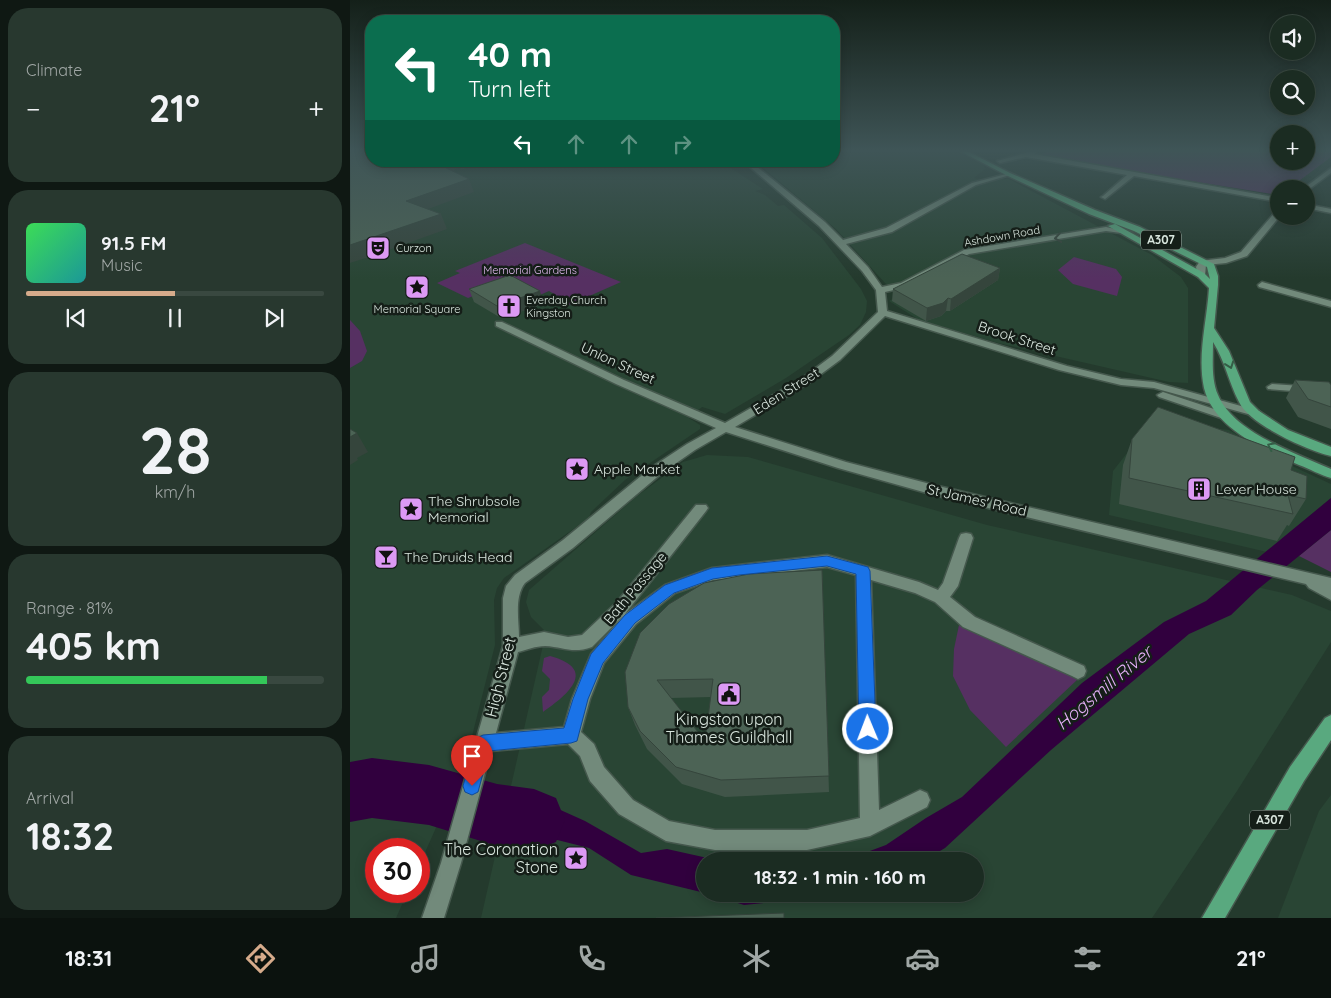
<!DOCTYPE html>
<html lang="en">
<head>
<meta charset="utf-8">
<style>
	body { margin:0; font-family:Quicksand,sans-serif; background:#28382f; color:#f1f3f6; height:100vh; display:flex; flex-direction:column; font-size:19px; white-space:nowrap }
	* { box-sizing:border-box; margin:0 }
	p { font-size:16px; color:#a0a7a5 }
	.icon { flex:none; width:28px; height:28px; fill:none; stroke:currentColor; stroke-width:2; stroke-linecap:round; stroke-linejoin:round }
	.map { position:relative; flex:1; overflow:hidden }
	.panel { display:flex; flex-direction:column; gap:8px; padding:8px; background:#0f1813; width:350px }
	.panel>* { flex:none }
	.guide { position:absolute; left:15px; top:15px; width:475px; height:152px; border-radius:20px; box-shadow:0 2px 12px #0003,0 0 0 1px #394840; background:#0b6e4f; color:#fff; overflow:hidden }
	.controls { position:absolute; left:920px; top:15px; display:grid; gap:10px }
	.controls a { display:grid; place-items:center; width:45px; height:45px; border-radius:50%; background:#1b2c22; box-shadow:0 2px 12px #0003,0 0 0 1px #394840; font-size:25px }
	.speed { position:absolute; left:15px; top:838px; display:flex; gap:10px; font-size:25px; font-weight:700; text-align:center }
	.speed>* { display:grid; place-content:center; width:65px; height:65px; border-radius:50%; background:#1b2c22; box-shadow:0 2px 12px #0003,0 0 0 1px #394840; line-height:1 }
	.speed .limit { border:8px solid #d22; background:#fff; color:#111 }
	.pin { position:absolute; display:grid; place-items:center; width:42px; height:42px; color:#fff; margin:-51px -21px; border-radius:50% 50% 50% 0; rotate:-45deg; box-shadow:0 0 5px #0007 }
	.pin .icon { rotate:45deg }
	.me { position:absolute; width:55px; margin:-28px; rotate:359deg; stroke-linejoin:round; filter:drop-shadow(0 0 4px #0008) }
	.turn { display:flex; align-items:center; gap:18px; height:105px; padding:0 20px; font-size:22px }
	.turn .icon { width:65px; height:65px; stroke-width:2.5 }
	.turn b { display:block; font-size:35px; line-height:42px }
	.lanes { display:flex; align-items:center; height:48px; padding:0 20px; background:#0003; justify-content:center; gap:25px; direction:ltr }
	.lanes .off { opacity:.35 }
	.big { font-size:38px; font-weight:700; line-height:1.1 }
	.panel .card { flex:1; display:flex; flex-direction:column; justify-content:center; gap:8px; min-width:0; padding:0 18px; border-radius:20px; background:#28382f }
	.panel .dial { align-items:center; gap:0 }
	.dial b { font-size:65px; line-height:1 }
	.song { display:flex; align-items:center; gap:15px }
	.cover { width:60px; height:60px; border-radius:8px; background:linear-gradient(135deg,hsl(130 70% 55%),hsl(180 70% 35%)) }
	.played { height:5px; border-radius:2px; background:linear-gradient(90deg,#d6ab8b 50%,#394840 50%) }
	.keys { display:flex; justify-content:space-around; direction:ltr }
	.heat { display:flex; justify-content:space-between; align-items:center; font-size:28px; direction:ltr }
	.charge { height:8px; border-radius:4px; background:linear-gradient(90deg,#34c759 81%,#394840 0) }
	.trip { position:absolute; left:346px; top:852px; width:288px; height:50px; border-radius:25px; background:#1b2c22; box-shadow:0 2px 12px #0003,0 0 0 1px #394840; font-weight:700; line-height:50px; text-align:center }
	.tabs { display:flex; height:80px; justify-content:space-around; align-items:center; background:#0b120e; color:#a0a7a5 }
	.tabs .icon { width:35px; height:35px }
	.tabs .current { color:#d6ab8b }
	.tabs b { font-size:22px; color:#f1f3f6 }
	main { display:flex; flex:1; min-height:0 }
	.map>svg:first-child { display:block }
	.built { fill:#294534; fill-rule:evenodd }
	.green { fill:#563062 }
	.water { fill:#31003e }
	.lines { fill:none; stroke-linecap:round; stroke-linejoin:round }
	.river { fill:#31003e; fill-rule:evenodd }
	.minor-casing { stroke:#45584d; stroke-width:3 }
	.major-casing { stroke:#45584d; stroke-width:3 }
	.minor { fill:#728a7b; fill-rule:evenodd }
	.major { fill:#59a97f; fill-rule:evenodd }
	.wall { fill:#415549; fill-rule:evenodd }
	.shaded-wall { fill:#35453c }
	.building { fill:#4c6355; stroke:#35453c; fill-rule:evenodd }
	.oneway { stroke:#36443b }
	.oneway2 { stroke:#345d46 }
	.route { fill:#1a73e8; stroke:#114b97 }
	.labels { text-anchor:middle; stroke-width:5; stroke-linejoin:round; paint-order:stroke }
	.far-street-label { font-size:11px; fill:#d9e6de; stroke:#151e18 }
	.far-poi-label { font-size:11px; fill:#d9e6de; stroke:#151e18; text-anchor:start }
	.far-park-label { font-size:11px; fill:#e5bdf3; stroke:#151e18 }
	.shield { fill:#151e18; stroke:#9eaaa3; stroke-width:1 }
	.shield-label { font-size:12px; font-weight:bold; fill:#d9e6de }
	.street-label { font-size:14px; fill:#d9e6de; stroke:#151e18 }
	.poi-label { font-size:14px; fill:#d9e6de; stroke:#151e18; text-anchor:start }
	.near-street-label { font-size:16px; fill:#d9e6de; stroke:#151e18 }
	.near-poi-label { font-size:16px; fill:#d9e6de; stroke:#151e18 }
	.near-water-label { font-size:18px; font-style:italic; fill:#e4aff7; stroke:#151e18 }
</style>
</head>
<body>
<main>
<section class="panel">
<div class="card"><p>Climate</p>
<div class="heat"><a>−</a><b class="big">21°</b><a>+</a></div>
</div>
<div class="card">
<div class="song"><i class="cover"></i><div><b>91.5 FM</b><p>Music</p></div></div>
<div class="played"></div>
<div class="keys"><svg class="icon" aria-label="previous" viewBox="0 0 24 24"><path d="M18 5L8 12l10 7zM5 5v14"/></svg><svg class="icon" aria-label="pause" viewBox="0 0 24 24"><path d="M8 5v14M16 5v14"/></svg><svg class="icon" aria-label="next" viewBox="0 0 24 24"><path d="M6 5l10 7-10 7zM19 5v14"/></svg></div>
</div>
<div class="card dial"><b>28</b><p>km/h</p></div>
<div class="card"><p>Range · 81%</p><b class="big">405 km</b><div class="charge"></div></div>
<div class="card"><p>Arrival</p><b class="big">18:32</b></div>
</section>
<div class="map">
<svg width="981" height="918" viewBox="0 0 981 918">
	<rect width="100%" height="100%" fill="#243a2d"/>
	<!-- built -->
	<g class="built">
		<path d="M0,151l21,10h353l9,4 -4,2 34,22 -8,2 10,4 13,11 6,-1 38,33 39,51 6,12 -1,11 -6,13 -11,10 -63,43 -61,36 -23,-7 -13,11 11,7v4l-75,51 -34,32 -2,6 -7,5 -78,55 -7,10 -3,12 1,45 -29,115 -47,106v-17h-43v42h32l-12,27h-46z"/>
		<path d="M484,151l124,1 26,13 1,4 -11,9 16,4 7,-3h12l143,76 29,22 7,11v95l-19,-1 -171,-39 -79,-23 -30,-19 12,-7 -16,-11 -49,-54 -81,-68h79z"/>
		<path d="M809,412l53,16 17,2 63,36 39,18v14l-64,54 -158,-37 4,-44z"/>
		<path d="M357,455l41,2 239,68 305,70 39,16v31l-94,149 -85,127h-671l65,-286 -15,-15 -5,-15 3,-12 108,-94 46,-34zM355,861h270v33h-270z"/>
		<path d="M981,795v123h-53l41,-107z"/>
	</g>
	<!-- green -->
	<g class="green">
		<path d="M698,151h231v10h27v-10h25v6l-43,32h-9v6l-224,-36 -13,-5z"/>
		<path d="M175,243l96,39 -52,23 -13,-5 5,-2 -12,-7 -16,7 -52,-5 -13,5 -31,-15 23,-10 -5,-2z"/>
		<path d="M724,257l42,12 6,8 -5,19 -44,-12 -15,-14z"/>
		<path d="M0,320l10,11 7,20 -5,10 -12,7z"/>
		<path d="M981,530v42l-32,-16z"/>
		<path d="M609,625l92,39 26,16 -71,67 -36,-37 -17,-34 1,-27z"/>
		<path d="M200,656c48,13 19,38 -7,56l-1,-15 7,-7 1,-11 -8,-8 2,-13z"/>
	</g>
	<!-- water -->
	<g class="water">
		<path d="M981,498v32l-74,60 -26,25 -42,19 -138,116 -106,98 -22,13h-89l17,-3 35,-13 40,-27 36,-21 120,-114 82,-61 42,-21z"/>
		<path d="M21,768l70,7 -12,32 -79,2v-36z"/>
		<path d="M169,797l26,6 40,18 56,32 26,-4 54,12h-16v32l-74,-18 -42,-27 -75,-19z"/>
		<path d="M359,894h140l-105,11z"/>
	</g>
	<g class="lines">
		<!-- river -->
		<path class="river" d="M22,758l57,7 68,19 37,5 22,9 9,22 -9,22 -22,9 -37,-5 -68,-21 -57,-7 -22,4v-60z"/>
		<!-- minor casing -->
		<g class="minor-casing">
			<g id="minor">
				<path d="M683,151l3,2 -2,1 245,44v4l-145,-26 -29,23 -4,-2 2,-1 24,-21 -101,-18 -26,6 -3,-2z"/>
				<path d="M78,161l35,2 20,-2 -20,6z"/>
				<path d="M393,161h7l75,61 18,18 43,-12 86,-45 38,-10v2l-34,10 -84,47 -46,12 22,23 14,20 19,-4 63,-33 142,-23 19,4 -4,2 -15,-2 -137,23 -62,33 -22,5 2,19 180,55 54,13 33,3 105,29 2,2 -6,3 -101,-28 -33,-3 -62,-15 -174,-54 -45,44 -31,23 -74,44 111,35 88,23 397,93v22l-22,-12 -3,-4 -372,-89 -96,-27 -112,-36 -31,18 -33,23 -89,75 -48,35c-11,14 -6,38 -6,54l25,-5 24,5 14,-2 35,-33 79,-97h10l2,3 -2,3 -81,103 40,-29 47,-17 115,-13 92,27 19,8 5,-7 16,-45 2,-4 5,-1 5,1 2,4 -15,48 -8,11 25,20 109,49 2,5 -2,5 -6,3 -6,-3 -109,-49 -28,-25 -20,-9 -44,-13 8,230 41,-20 7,3 3,7 -3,7 -57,29 -63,14h-92l-49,-9 -47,-27 -29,-33 -10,-25 -12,-12 -77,7 -30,112 -17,55h-22l19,-55 62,-217v-48l3,-12 9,-11 48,-35 89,-73 35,-23 29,-16 -100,-44 -120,-58v-4h6l122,58 101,43 76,-44 31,-23 46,-44 -2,-22 -14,-19 -43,-45zM477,567l29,8 4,243 -53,12h-92l-46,-9 -36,-21 -29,-33 -10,-23 -13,-12 9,-33 14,-36 32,-39 39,-31 38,-13zM273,616l-32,38 -19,45 -8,28 -68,6 22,-81c8,-2 18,-6 27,-6 19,1 27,8 47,1z"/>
				<path d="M981,168v5l-23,17 -5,-1z"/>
				<path d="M956,204l25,5v4l-25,-5z"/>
				<path d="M926,211h3l1,5 -33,40 -21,7 -20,2 -1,10 -7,2 -2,-10 4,-6 25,-3 16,-6z"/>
				<path d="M912,282l69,19v6l-72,-20 -1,-2z"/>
				<path d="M922,384l59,4v6l-63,-5 -1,-2z"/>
				<path d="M813,392l66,22 2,2 -6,4 -4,-2 -62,-21 -2,-2z"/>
			</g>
		</g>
		<!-- major casing -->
		<g class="major-casing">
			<g id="major">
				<path d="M610,151h7l43,22 85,37 45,17 74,37 4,12v9l-4,43 15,23 21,51 9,9 29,19 43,17v9c-24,-6 -81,-31 -92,-54 -10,-19 -14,-41 -26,-60 0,17 -2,37 5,53 16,38 78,58 113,74v9c-11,-3 -21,-9 -32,-13 -34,-15 -85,-36 -95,-77 -7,-33 3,-67 5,-100l-11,-11 -90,-51 7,-2 89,49 6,6 -3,-12 -73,-36 -45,-17 -83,-39z"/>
				<path d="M981,715v25l-27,41 -79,137h-23l88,-151 35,-49z"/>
			</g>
		</g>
		<!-- minor -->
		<use href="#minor" class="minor"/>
		<!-- major -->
		<use href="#major" class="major"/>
	</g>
	<!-- wall -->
	<g class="wall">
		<path d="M650,268l-2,12 -48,31h-4l-5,5 -15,5 -34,-20 1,-12z"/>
		<path d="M119,289l75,15 -43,14 -27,-16z"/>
		<path d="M945,380l36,5v44l-33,-12 -12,-19z"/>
		<path d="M782,439l159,31 15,29 -17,27 -2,-1 -10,16 -158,-37 4,-39z"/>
		<path d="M472,570l7,222 -104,5 -43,-13 -35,-35 -12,-24 -7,-18 12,-74zM361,697l-6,44 -34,-43z"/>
	</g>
	<!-- shaded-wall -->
	<g class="shaded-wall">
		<path d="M95,161h9l2,8 -11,9 -5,-13z"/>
		<path d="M119,179l5,13 -62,23 -6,-14z"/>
		<path d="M91,214l6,15 -75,27 -22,7v-18z"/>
		<path d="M650,268l-2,12 -48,31 1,-12z"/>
		<path d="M190,291l4,13 -43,14 -4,-12z"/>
		<path d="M598,298l-2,13 -5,5 -15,5 1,-13z"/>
		<path d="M7,433l11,19 -11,6 1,2 -8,5v-28z"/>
	</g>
	<!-- building -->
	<g class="building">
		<path d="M0,151h21v10h74l-5,4 29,14 -63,22 35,13 -91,31z"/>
		<path d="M612,254l38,14 -49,31 -3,-1 -5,5 -16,5 -34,-19z"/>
		<path d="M160,275l30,16 -43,15 -28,-17z"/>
		<path d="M945,380l34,2 2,3v22l-23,-8z"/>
		<path d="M808,407l137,50 -4,13 16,6 -1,23 -18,-4 5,19 -164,-36 3,-39z"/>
		<path d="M0,429l7,4 -7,4z"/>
		<path d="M472,570l7,206 -108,4 -45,-13 -36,-36 -12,-24 -3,-35 15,-39 29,-29 35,-21 45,-9zM363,679l-8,62 -48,-61z"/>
		<path d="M434,913v5h-128z"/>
	</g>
	<!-- one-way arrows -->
	<defs><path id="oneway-chevron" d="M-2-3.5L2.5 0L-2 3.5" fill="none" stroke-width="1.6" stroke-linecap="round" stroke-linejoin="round" transform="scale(1.25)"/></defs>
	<use class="oneway" href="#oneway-chevron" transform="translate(708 238) rotate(171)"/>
	<g class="oneway2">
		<use href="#oneway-chevron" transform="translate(880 365) rotate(70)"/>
		<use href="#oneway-chevron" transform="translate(921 446) rotate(-154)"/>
	</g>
	<!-- sky -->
	<linearGradient id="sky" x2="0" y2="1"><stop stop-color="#142019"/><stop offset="0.54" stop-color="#3f5557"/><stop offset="1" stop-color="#3f5557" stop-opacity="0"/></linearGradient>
	<rect width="981" height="279" fill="url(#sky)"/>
	<!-- route -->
	<path class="route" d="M477,556l41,11 2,4 6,158 -3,5 -5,3 -6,-3 -3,-5 -3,-155 -29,-8 -88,9 -26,4 -39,14 -39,30 -32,40 -15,36 -11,42 -6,2 -82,8 -11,41 -6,3 -7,-3 -2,-6 14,-48 6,-3 81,-7 9,-29 18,-45 34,-39 40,-30 47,-17z"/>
	<!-- icons -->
	<defs>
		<g id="theatre-square" transform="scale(1.25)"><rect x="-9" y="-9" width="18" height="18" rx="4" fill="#dc99f4" stroke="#151e18"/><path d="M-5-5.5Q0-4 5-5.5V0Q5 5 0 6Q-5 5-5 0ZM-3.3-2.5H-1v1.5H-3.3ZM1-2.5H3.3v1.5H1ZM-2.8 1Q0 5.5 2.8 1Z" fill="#111"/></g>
		<g id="sight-square" transform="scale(1.25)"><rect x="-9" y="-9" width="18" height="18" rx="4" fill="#dc99f4" stroke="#151e18"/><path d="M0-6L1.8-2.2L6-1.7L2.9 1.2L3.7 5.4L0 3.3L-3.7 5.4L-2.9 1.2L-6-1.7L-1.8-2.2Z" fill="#111"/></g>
		<g id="church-square" transform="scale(1.25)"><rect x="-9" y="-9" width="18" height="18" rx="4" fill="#dc99f4" stroke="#151e18"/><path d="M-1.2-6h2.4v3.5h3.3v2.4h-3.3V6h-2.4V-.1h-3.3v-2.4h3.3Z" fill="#111"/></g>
		<g id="building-square" transform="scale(1.25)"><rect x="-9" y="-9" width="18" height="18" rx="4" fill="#dc99f4" stroke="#151e18"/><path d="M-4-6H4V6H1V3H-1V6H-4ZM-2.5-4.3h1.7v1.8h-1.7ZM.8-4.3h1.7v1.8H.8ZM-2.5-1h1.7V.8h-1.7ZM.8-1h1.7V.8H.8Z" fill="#111"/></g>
		<g id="bar-square" transform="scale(1.25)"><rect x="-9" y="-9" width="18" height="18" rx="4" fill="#dc99f4" stroke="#151e18"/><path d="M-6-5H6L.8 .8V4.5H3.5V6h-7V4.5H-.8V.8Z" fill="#111"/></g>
		<g id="civic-square" transform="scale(1.25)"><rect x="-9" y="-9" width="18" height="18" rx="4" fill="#dc99f4" stroke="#151e18"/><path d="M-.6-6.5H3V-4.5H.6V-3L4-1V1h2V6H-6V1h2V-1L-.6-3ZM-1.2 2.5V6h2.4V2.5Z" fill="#111"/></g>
	</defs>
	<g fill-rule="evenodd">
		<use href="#theatre-square" x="28" y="248"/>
		<use href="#sight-square" x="67" y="287"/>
		<use href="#church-square" x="159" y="306"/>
		<use href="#sight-square" x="227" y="469"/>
		<use href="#building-square" x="849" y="489"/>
		<use href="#sight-square" x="61" y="509"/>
		<use href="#bar-square" x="36" y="557"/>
		<use href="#civic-square" x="379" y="694"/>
		<use href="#sight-square" x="226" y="858"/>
	</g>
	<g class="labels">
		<!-- far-street labels -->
		<g class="far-street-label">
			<text transform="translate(652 236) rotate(-10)" y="4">Ashdown Road</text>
		</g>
		<!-- far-poi labels -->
		<g class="far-poi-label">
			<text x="46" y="252">Curzon</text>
			<text x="176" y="304">Everday Church<tspan x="176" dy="13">Kingston</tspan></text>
			<text x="67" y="313" text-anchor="middle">Memorial Square</text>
		</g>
		<!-- far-park labels -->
		<g class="far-park-label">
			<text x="180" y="274">Memorial Gardens</text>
		</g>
		<!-- shield labels -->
		<g class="shield">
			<rect x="791" y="230.5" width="40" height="19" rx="4"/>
			<rect x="900" y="810.5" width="40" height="19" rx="4"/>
		</g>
		<g class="shield-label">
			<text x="811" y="244">A307</text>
			<text x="920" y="824">A307</text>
		</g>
		<!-- street labels -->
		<g class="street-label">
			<text transform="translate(667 338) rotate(18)" y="5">Brook Street</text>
			<text transform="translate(268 363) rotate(25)" y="5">Union Street</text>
			<text transform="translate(436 391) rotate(-32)" y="5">Eden Street</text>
			<text transform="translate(627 500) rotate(13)" y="5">St James' Road</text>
			<text transform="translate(285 588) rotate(-50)" y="5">Bath Passage</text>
		</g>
		<!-- poi labels -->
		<g class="poi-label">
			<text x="244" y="474">Apple Market</text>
			<text x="866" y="494">Lever House</text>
			<text x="78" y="506">The Shrubsole<tspan x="78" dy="16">Memorial</tspan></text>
			<text x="54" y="562">The Druids Head</text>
		</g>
		<!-- near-street labels -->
		<g class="near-street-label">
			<text transform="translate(150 677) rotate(-76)" y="6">High Street</text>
		</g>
		<!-- near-poi labels -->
		<g class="near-poi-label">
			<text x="379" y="725">Kingston upon<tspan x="379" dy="18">Thames Guildhall</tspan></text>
			<text x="208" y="855" text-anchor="end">The Coronation<tspan x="208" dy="18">Stone</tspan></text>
		</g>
		<!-- near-water labels -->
		<g class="near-water-label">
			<text transform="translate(754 688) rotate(-40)" y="6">Hogsmill River</text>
		</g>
	</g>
</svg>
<div class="controls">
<a><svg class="icon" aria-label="sound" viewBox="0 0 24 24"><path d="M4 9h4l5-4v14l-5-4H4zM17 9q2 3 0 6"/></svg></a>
<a><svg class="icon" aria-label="search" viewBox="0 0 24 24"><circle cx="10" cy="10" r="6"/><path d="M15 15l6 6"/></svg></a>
<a>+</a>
<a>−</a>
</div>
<div class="speed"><div class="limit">30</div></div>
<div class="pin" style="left:122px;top:786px;background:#d93025"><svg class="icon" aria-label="arrive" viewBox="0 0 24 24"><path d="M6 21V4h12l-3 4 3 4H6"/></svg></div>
<svg class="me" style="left:518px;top:729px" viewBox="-20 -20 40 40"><circle r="17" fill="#1a73e8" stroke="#fff" stroke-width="3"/><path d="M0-11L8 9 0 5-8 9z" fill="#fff"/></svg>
<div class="trip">18:32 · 1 min · 160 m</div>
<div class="guide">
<div class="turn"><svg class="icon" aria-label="left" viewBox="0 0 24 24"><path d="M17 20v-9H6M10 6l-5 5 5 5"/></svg><div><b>40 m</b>Turn left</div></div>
<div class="lanes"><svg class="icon" aria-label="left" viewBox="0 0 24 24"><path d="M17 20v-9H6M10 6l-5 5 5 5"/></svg><svg class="icon off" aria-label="ahead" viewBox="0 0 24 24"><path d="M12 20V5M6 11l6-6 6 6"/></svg><svg class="icon off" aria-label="ahead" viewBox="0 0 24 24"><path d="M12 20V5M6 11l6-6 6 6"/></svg><svg class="icon off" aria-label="right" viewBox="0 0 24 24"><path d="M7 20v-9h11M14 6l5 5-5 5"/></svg></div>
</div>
</div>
</main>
<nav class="tabs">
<b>18:31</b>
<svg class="icon current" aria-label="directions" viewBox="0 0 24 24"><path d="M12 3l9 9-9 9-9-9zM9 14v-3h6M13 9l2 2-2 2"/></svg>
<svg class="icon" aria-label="music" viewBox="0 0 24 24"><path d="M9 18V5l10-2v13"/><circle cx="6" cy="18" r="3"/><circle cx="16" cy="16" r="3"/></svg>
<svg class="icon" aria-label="phone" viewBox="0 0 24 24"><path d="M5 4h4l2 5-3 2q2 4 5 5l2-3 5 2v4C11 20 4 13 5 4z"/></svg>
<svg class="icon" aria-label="climate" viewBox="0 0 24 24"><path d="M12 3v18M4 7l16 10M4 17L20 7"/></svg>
<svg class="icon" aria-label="car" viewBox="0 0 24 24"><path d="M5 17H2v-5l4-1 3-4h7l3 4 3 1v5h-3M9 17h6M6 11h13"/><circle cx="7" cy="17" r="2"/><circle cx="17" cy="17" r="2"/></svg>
<svg class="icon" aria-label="filters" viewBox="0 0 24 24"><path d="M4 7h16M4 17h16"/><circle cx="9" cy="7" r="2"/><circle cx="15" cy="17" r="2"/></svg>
<b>21°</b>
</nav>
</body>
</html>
